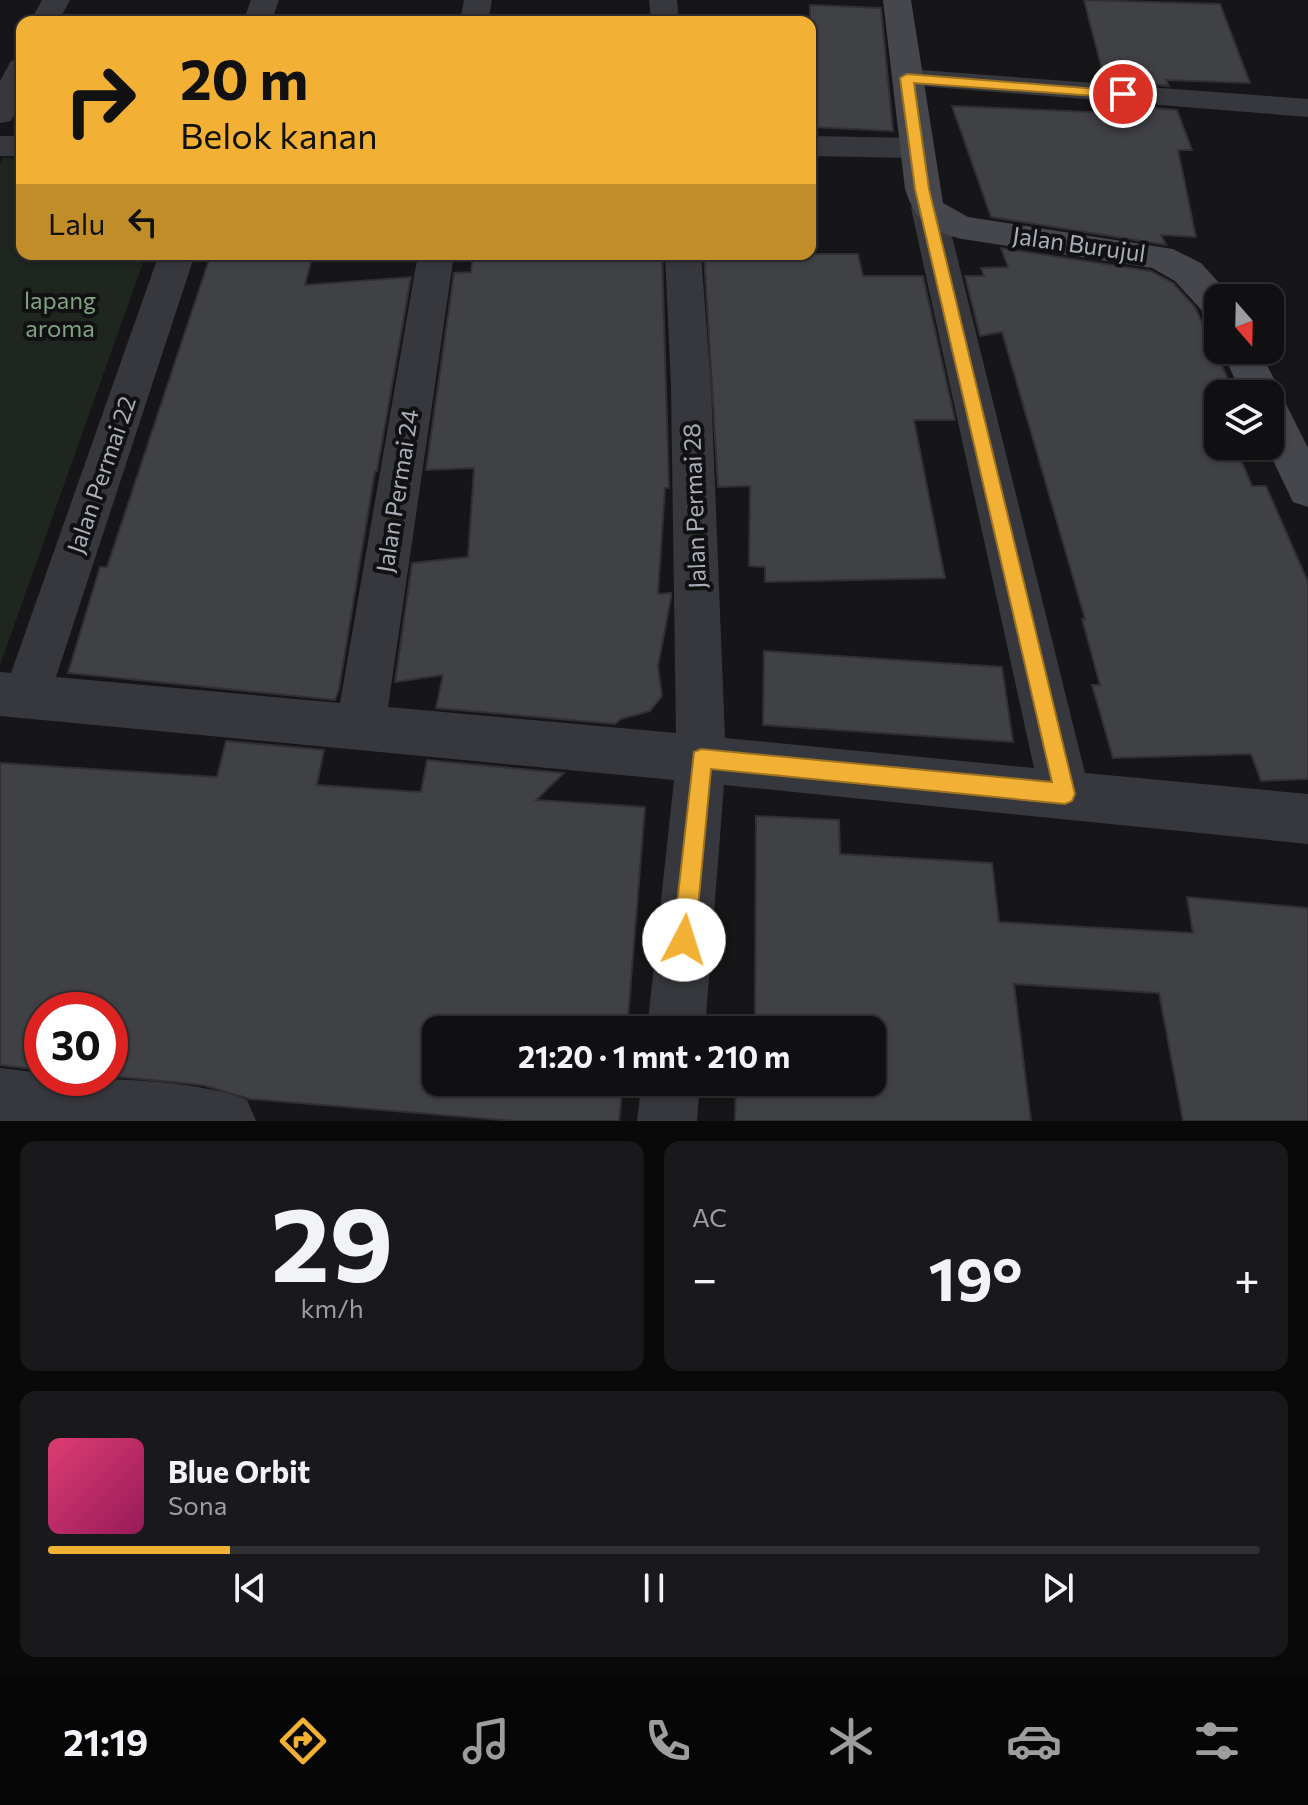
<!DOCTYPE html>
<html lang="id">
<head>
<meta charset="utf-8">
<style>
	body { margin:0; font-family:Commissioner,sans-serif; background:#19191b; color:#f1f3f6; height:100vh; display:flex; flex-direction:column; font-size:30px; white-space:nowrap }
	* { box-sizing:border-box; margin:0 }
	p { font-size:26px; color:#9c9d9f }
	.icon { flex:none; width:44px; height:44px; fill:none; stroke:currentColor; stroke-width:2; stroke-linecap:round; stroke-linejoin:round }
	.map { position:relative; height:1121px; overflow:hidden }
	.sheet { display:flex; flex-direction:column; gap:20px; padding:20px; background:#09090a; flex:1 }
	.sheet>* { flex:none }
	.hud { position:absolute; left:16px; top:16px; width:800px; height:244px; border-radius:16px; box-shadow:0 2px 6px #0004,0 0 0 2px #303032; background:#f2b134; color:#111; overflow:hidden }
	.needle { width:52px; rotate:160deg }
	.fabs { position:absolute; left:1204px; top:284px; display:grid; gap:16px }
	.fabs a { display:grid; place-items:center; width:80px; height:80px; border-radius:16px; background:#101012; box-shadow:0 2px 6px #0004,0 0 0 2px #303032; font-size:40px }
	.speed { position:absolute; left:24px; top:992px; display:flex; gap:16px; font-size:40px; font-weight:700; text-align:center }
	.speed>* { display:grid; place-content:center; width:104px; height:104px; border-radius:50%; background:#101012; box-shadow:0 2px 6px #0004,0 0 0 2px #303032; line-height:1 }
	.speed .limit { border:12px solid #d22; background:#fff; color:#111 }
	.pin { position:absolute; display:grid; place-items:center; width:68px; height:68px; color:#fff; margin:-34px; border:4px solid #fff; border-radius:50%; box-shadow:0 2px 8px #0007 }
	.me { position:absolute; width:88px; margin:-44px; rotate:5deg; stroke-linejoin:round; filter:drop-shadow(0 0 6px #0008) }
	.turn { display:flex; align-items:center; gap:28px; height:168px; padding:0 32px; font-size:36px }
	.turn .icon { width:104px; height:104px; stroke-width:2.5 }
	.turn b { display:block; font-size:56px; line-height:68px }
	.then { display:flex; align-items:center; height:76px; padding:0 32px; background:#0003; gap:16px; font-size:30px }
	.big { font-size:60px; font-weight:700; line-height:1.1 }
	.sheet .card { flex:1; display:flex; flex-direction:column; justify-content:center; gap:12px; min-width:0; padding:0 28px; border-radius:16px; background:#19191b }
	.sheet .dial { align-items:center; gap:0 }
	.dial b { font-size:104px; line-height:1 }
	.song { display:flex; align-items:center; gap:24px }
	.cover { width:96px; height:96px; border-radius:12px; background:linear-gradient(135deg,hsl(340 70% 55%),hsl(330 70% 35%)) }
	.played { height:8px; border-radius:4px; background:linear-gradient(90deg,#f2b134 15%,#303032 15%) }
	.keys { display:flex; justify-content:space-around; direction:ltr }
	.heat { display:flex; justify-content:space-between; align-items:center; font-size:44px; direction:ltr }
	.sheet .tiles { flex:1; display:grid; gap:20px; grid-template-columns:1fr 1fr }
	.card:last-child { grid-column:span 2 }
	.trip { position:absolute; left:422px; top:1016px; width:464px; height:80px; border-radius:16px; background:#101012; box-shadow:0 2px 6px #0004,0 0 0 2px #303032; font-weight:700; line-height:80px; text-align:center }
	.dock { display:flex; height:128px; justify-content:space-around; align-items:center; background:#060607; color:#9c9d9f }
	.dock .icon { width:56px; height:56px }
	.dock .selected { color:#f2b134 }
	.dock b { font-size:36px; color:#f1f3f6 }
	.map>svg:first-child { display:block }
	.green { fill:#1e261f }
	.building { fill:#404145; stroke:#303034; stroke-width:2 }
	.lines { fill:none; stroke-linecap:round; stroke-linejoin:round }
	.street { fill:#37383d; fill-rule:evenodd }
	.secondary { fill:#45474d; fill-rule:evenodd }
	.route { fill:#f2b134; stroke:#9d7322; stroke-width:2 }
	.labels { text-anchor:middle; stroke-width:8; stroke-linejoin:round; paint-order:stroke }
	.street-label { font-size:24px; fill:#a8adb8; stroke:#111113 }
	.park-label { font-size:24px; fill:#7fa381; stroke:#111113 }
</style>
</head>
<body>
<div class="map">
<svg width="1308" height="1121" viewBox="0 0 1308 1121">
	<rect width="100%" height="100%" fill="#161618"/>
	<!-- green -->
	<path class="green" d="M3,158h19v96h124l-146,411v-500z"/>
	<!-- building -->
	<g class="building">
		<path d="M1084,0l136,4 30,79 -84,-3 3,6 -64,-5z"/>
		<path d="M810,5l71,3 12,123 -83,-4z"/>
		<path d="M1110,104l67,6 15,40h-14l18,87 -35,-2 5,10 -175,-28 -39,-111 161,7z"/>
		<path d="M1001,248l150,23 22,12 22,24 39,85h-21l5,13v41h17l17,40h14l42,96v197l-47,2 -10,-27 -138,4 -21,-73h8l-18,-66h3l-83,-287 -22,4 -15,-60h19l-3,-8 27,-1z"/>
		<path d="M211,254h102l-8,31 106,-8 -34,194h-2l-36,218 -4,11 -267,-27 32,-106h7z"/>
		<path d="M473,254h189l7,234h-4l-7,106 13,-1v5l-13,68 4,30 -12,15 -29,8 -6,5 -179,-16 7,-33 -48,7 17,-119 56,-6 6,-89 -48,2 28,-197 17,-1z"/>
		<path d="M704,254h154l5,22h60l32,144h-41l31,158 -180,4v-15l-16,-1 1,-80 -32,1z"/>
		<path d="M764,651l238,16 11,75 -250,-17z"/>
		<path d="M226,741l98,9 -7,35 104,7 6,-32 137,13 -28,27 109,7 -18,223h-191v52h187l-4,39h-105l-264,-22 -48,-14 -92,-9v-66h-68v60l-42,-5v-302l217,14z"/>
		<path d="M756,816l83,4 1,34 152,9 7,59 194,11 -6,-36 121,11v213h-125l-24,-128 -145,-9 17,137h-296l1,-39h136v-52h-135v-12l18,2z"/>
	</g>
	<g class="lines">
		<!-- street -->
		<g class="street">
			<path d="M42,0h28l-12,22h-28z"/>
			<path d="M251,0h28l-8,22h-28z"/>
			<path d="M464,0h28l-4,22h-28z"/>
			<path d="M649,0h28l2,22h-28z"/>
			<path d="M22,58v42l-11,21 -11,2v-42l11,-20z"/>
			<path d="M907,69l401,30v18l-412,-33 -4,-6 4,-6z"/>
			<rect x="0" y="136" width="22" height="20"/>
			<path d="M810,136l105,2 11,3 5,7 -5,7 -11,3 -105,-2z"/>
			<path d="M928,197l12,3 5,8 140,565 223,21v50l-584,-59 -19,245h-58l27,-250 -674,-64v-44l11,1 148,-419h36l-139,423 284,26 78,-449h36l-66,453 288,26 -5,-347 -6,-132h36l10,132 14,352 309,30 -123,-560 5,-8z"/>
			<path d="M0,1068l42,5v5c56,0 155,1 205,22l9,21h-256z"/>
			<path d="M642,1082h58l-3,39h-60z"/>
		</g>
		<!-- secondary -->
		<g class="secondary">
			<path d="M883,0h28l32,203 25,14 205,32 28,14 30,33 1,2h-14v20l-13,-4 -30,-33 -23,-13 -190,-29c-32,-8 -47,-18 -57,-50z"/>
			<path d="M1221,350h38l23,44 -3,5 5,1 24,48v59l-15,-5 -27,-56h4v-52h-28z"/>
		</g>
	</g>
	<!-- route -->
	<path class="route" d="M907,74l216,17 6,3 -6,4 -209,-15 15,106 146,605 -3,7 -7,3 -354,-35 -16,171 -3,8 -8,3 -8,-3 -3,-8 21,-188 7,-3 351,33 -137,-593 -15,-111z"/>
	<g class="labels">
		<!-- street labels -->
		<g class="street-label">
			<text transform="translate(1079 245) rotate(8)" y="8">Jalan Burujul</text>
			<text transform="translate(102 475) rotate(-71)" y="8">Jalan Permai 22</text>
			<text transform="translate(398 491) rotate(-81)" y="8">Jalan Permai 24</text>
			<text transform="translate(695 506) rotate(-92)" y="8">Jalan Permai 28</text>
		</g>
		<!-- park labels -->
		<g class="park-label">
			<text x="60" y="309">lapang<tspan x="60" dy="28">aroma</tspan></text>
		</g>
	</g>
</svg>
<div class="fabs">
<a><svg class="needle" viewBox="-14 -14 28 28"><path d="M0-13l5 13h-10z" fill="#e53935"/><path d="M0 13l5-13h-10z" fill="#9c9d9f"/></svg></a>
<a><svg class="icon" aria-label="layers" viewBox="0 0 24 24"><path d="M12 4l9 5-9 5-9-5zM3 14l9 5 9-5"/></svg></a>
</div>
<div class="speed"><div class="limit">30</div></div>
<div class="pin" style="left:1123px;top:94px;background:#d93025"><svg class="icon" aria-label="arrive" viewBox="0 0 24 24"><path d="M6 21V4h12l-3 4 3 4H6"/></svg></div>
<svg class="me" style="left:684px;top:940px" viewBox="-20 -20 40 40"><circle r="19" fill="#fff"/><path d="M0-13L10 11 0 6-10 11z" fill="#f2b134"/></svg>
<div class="trip">21:20 · 1 mnt · 210 m</div>
<div class="hud">
<div class="turn"><svg class="icon" aria-label="right" viewBox="0 0 24 24"><path d="M7 20v-9h11M14 6l5 5-5 5"/></svg><div><b>20 m</b>Belok kanan</div></div>
<div class="then">Lalu<svg class="icon" aria-label="left" viewBox="0 0 24 24"><path d="M17 20v-9H6M10 6l-5 5 5 5"/></svg></div>
</div>
</div>
<section class="sheet">
<div class="tiles">
<div class="card dial"><b>29</b><p>km/h</p></div>
<div class="card"><p>AC</p>
<div class="heat"><a>−</a><b class="big">19°</b><a>+</a></div>
</div>
<div class="card">
<div class="song"><i class="cover"></i><div><b>Blue Orbit</b><p>Sona</p></div></div>
<div class="played"></div>
<div class="keys"><svg class="icon" aria-label="previous" viewBox="0 0 24 24"><path d="M18 5L8 12l10 7zM5 5v14"/></svg><svg class="icon" aria-label="pause" viewBox="0 0 24 24"><path d="M8 5v14M16 5v14"/></svg><svg class="icon" aria-label="next" viewBox="0 0 24 24"><path d="M6 5l10 7-10 7zM19 5v14"/></svg></div>
</div>
</div>
</section>
<nav class="dock">
<b>21:19</b>
<svg class="icon selected" aria-label="directions" viewBox="0 0 24 24"><path d="M12 3l9 9-9 9-9-9zM9 14v-3h6M13 9l2 2-2 2"/></svg>
<svg class="icon" aria-label="music" viewBox="0 0 24 24"><path d="M9 18V5l10-2v13"/><circle cx="6" cy="18" r="3"/><circle cx="16" cy="16" r="3"/></svg>
<svg class="icon" aria-label="phone" viewBox="0 0 24 24"><path d="M5 4h4l2 5-3 2q2 4 5 5l2-3 5 2v4C11 20 4 13 5 4z"/></svg>
<svg class="icon" aria-label="climate" viewBox="0 0 24 24"><path d="M12 3v18M4 7l16 10M4 17L20 7"/></svg>
<svg class="icon" aria-label="car" viewBox="0 0 24 24"><path d="M5 17H2v-5l4-1 3-4h7l3 4 3 1v5h-3M9 17h6M6 11h13"/><circle cx="7" cy="17" r="2"/><circle cx="17" cy="17" r="2"/></svg>
<svg class="icon" aria-label="filters" viewBox="0 0 24 24"><path d="M4 7h16M4 17h16"/><circle cx="9" cy="7" r="2"/><circle cx="15" cy="17" r="2"/></svg>
</nav>
</body>
</html>
